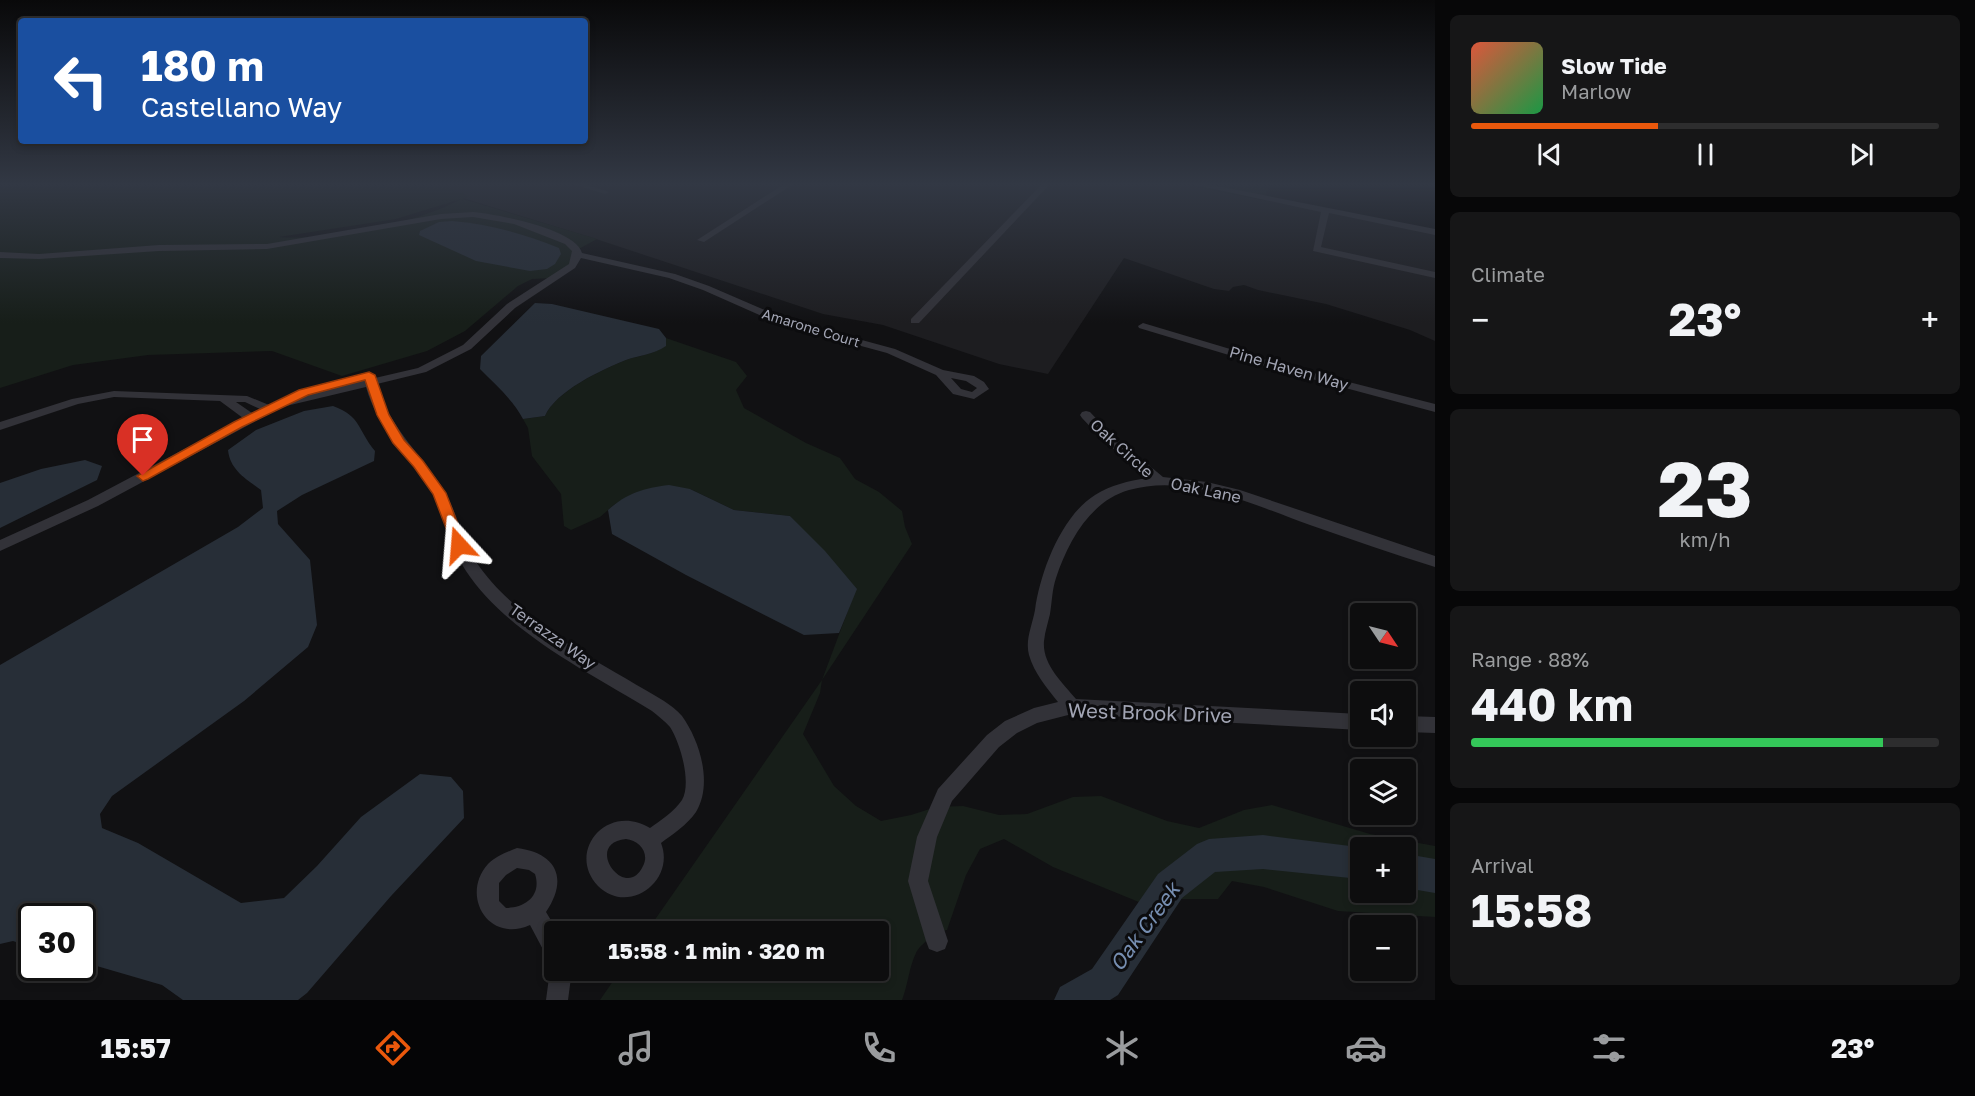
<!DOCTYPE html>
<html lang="en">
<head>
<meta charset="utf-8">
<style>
	body { margin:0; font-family:"Golos Text",sans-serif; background:#161617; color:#f1f3f6; height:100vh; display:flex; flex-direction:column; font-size:22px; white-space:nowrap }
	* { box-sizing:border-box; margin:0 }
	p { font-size:20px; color:#9a9c9e }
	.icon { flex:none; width:33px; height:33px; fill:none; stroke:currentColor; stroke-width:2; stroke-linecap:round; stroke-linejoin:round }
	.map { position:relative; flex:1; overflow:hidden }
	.side { display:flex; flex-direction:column; gap:15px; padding:15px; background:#070708; width:540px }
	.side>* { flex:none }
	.banner { position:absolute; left:18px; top:18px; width:570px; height:126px; border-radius:6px; box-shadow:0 3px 9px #0003,0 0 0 2px #2d2d2e; background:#1a4fa0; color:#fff; overflow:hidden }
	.needle { width:39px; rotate:125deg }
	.fabs { position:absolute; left:1350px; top:603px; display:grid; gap:12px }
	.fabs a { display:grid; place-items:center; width:66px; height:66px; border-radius:6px; background:#0d0d0e; box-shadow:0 3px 9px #0003,0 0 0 2px #2d2d2e; font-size:30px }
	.speed { position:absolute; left:18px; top:903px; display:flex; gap:12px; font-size:30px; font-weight:700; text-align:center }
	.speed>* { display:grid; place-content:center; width:78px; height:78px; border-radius:50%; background:#0d0d0e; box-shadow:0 3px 9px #0003,0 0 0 2px #2d2d2e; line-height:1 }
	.speed .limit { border:3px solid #111; border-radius:9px; background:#fff; color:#111 }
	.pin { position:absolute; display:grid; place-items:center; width:51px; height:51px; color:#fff; margin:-62px -26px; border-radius:50% 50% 50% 0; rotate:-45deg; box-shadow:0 0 6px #0007 }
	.pin .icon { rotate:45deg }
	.me { position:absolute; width:66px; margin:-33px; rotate:341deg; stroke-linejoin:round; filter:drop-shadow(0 0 4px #0008) }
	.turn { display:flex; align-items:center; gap:21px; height:126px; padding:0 24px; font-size:27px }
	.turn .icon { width:78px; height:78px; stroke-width:2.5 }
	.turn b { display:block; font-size:42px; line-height:51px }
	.big { font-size:45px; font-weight:700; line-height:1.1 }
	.side .card { flex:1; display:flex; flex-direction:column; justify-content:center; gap:9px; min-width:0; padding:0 21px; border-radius:9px; background:#161617 }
	.side .dial { align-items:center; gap:0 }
	.dial b { font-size:78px; line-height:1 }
	.song { display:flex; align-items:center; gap:18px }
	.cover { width:72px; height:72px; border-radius:9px; background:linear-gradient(135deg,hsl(10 70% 55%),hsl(140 70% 35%)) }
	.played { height:6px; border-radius:3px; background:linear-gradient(90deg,#ea580c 40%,#2d2d2e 40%) }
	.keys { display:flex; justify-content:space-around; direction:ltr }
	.heat { display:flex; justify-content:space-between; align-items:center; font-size:33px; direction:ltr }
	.charge { height:9px; border-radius:4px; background:linear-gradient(90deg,#34c759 88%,#2d2d2e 0) }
	.trip { position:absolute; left:544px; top:921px; width:345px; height:60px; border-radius:6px; background:#0d0d0e; box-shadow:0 3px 9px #0003,0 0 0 2px #2d2d2e; font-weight:700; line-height:60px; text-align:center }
	.tabs { display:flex; height:96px; justify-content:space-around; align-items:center; background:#050506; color:#9a9c9e }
	.tabs .icon { width:42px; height:42px }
	.tabs .on { color:#ea580c }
	.tabs b { font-size:27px; color:#f1f3f6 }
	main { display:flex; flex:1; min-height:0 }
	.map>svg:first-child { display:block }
	.built { fill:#1d1d20 }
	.green { fill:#171e19; fill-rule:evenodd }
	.water { fill:#272e37 }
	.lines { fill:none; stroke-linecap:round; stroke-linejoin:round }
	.river { fill:#272e37; fill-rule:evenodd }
	.minor { fill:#323238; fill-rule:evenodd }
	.route { fill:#ea580c; stroke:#983908; stroke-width:1.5 }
	.labels { text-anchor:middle; stroke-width:6; stroke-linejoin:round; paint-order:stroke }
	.far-street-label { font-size:14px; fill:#a2a5b4; stroke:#0c0c0e }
	.street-label { font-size:16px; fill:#a2a5b4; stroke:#0c0c0e }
	.near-street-label { font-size:20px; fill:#a2a5b4; stroke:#0c0c0e }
	.near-water-label { font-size:21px; font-style:italic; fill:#768eb1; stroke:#0c0c0e }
</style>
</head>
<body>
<main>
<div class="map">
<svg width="1435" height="1000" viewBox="0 0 1435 1000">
	<rect width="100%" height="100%" fill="#111113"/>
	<!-- built -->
	<path class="built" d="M414,183h763l85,17 2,-3 171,35v109l-25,-11 -84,-26 -68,-14 -14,-5 -11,2 -4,4 -15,-2 -90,-31 -76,116 -49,-10 -116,-39 -60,-11 -227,-75z"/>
	<!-- green -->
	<g class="green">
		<path d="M0,183h433l36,13 -6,3 134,40 -22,12 -4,14 -18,13 -21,1 -14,7 -53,45 -38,20 -85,25 -70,-25 -124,4 -75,10 -73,23zM461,199c-46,25 -131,42 -182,38l117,-18z"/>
		<path d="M1177,183h93l-7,17z"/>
		<path d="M666,338l70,24 11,14 -11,14 8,18 62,35 34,15 15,21 24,13 23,19 3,16 7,17 -90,136 -2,13 -17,41 31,52 22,20 25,15 30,-6 25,-8 27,-1 36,9 28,-1 46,-17 28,-1 66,25 32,7 45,-18 28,-5 98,29 65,12v71l-97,-6 -74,-24 -32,-6 -14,18h-51l-11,10 -103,-42 -49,-28 -24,10 -14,26 -19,55c-9,1 -27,14 -31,23 -7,14 -8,32 -14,47h-302l20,-29 259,-1v-38l-232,-1 175,-251 34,-91 -66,-73 -56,-6 -44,-21 -75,15 -15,13 -29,13 -7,-4 -3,-32 -29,-38 -4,-28 -5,-9 22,-3c11,-25 56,-46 81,-56 14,-5 27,-5 39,-14zM1360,848h46v44h-46z"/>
	</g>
	<!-- water -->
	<g class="water">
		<path d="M452,221c37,3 72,13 107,27l2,6 -6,10 -8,5 -17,2 -54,-10 -57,-26 1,-4 19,-9z"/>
		<path d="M535,303l17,1 107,25 7,9v8c-13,9 -26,9 -40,14 -25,10 -70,31 -81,56l-22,3c-10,-19 -28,-35 -43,-50l1,-13z"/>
		<path d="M333,406c28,10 24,23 42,45l-1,10 -72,34 -25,16 1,13 32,36 7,65 -9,22 -64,54 -132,95 -12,18 2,14 36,15 103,60 43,-5 33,-32 44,-49 59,-43 31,3 12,14 1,27 -73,78 -84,97 -9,7h-115l-21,-15 -79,-23 -1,-46h-50l-1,31 -18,-6 -13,3v-279l238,-138 25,-19 -2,-18c-15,-11 -31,-20 -33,-40l28,-20 48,-19z"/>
		<path d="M85,460l17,6 -5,14 -97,48v-45l41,-14z"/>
		<path d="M669,485l21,4 44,21 56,6 35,35 32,38 -18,44 -35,2 -118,-60 -74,-41 -4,-24c19,-17 36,-22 61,-25z"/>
	</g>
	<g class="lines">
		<!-- river -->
		<g class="river">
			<path d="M1263,835l103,13h-6v31l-97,-10 -48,3 -33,26 -64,97 -8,5h-56l6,-13 32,-18 66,-95 39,-30 12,-5z"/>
			<path d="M1406,854l29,5v34l-29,-5z"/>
		</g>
		<!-- minor -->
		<g class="minor">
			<path d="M569,183h13l27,9 -4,2z"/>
			<path d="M786,183h9l-91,59 -7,-2z"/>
			<path d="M1043,183h8l-132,140h-8v-4z"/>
			<path d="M1186,183h16l233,46v6l-106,-22 -8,34 114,25v6l-122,-27 8,-39z"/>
			<path d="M473,212c23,2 103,17 109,41l93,21 34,12 79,34 107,29 48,21 31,6 10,6 5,7 -15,10 -21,-5 -17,-19 -49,-22 -107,-29 -77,-34 -34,-12 -88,-20 -6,10 -60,40 -44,41 -45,23 -49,12c11,40 41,68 63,100 17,25 21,55 37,79 39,59 127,101 187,138 6,4 13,9 18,15 18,25 31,68 14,96 -9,13 -23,22 -35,31 15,38 -33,73 -63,43 -32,-33 8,-84 52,-58 11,-8 24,-16 32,-28 10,-17 -2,-58 -12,-73 -5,-6 -12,-11 -18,-16 -62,-38 -145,-78 -186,-140 -16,-24 -19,-55 -35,-79 -21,-35 -54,-64 -65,-105l-84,20 -184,99 -98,45v-11l88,-40 155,-82 -23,-17 -106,-4 -36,7 -78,26v-8l72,-23 42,-8 133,5 22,9 10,-5 86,-20v-7h8l2,5 43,-10 45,-23 44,-41 62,-40 3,-13 -7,-7 -51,-20 -41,-7 -32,2 -174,30 -108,2 -120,8 -39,-1v-6l39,2 120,-9 108,-1 174,-30zM951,378l15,3 11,7 -5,4 -11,-3zM236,402h9l15,7 -8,4zM626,839c13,1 24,14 17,27 -17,37 -61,-23 -17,-27z"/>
			<path d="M1143,323l147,44 145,37v8l-153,-41 -143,-43 -1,-2z"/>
			<path d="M1086,411l4,1 18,19 55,46 44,5 33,8 195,66v11c-42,-13 -84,-28 -125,-42 -56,-20 -122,-52 -181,-35 -39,11 -61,52 -73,88 -4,12 -4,24 -6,36 -2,9 -5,17 -6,27 -2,23 18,41 32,58l284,15v16l-288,-16 -35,9 -20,10 -18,14 -47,54 -15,36 -9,44 20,60 -3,8 -8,3 -8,-3 -3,-8 -18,-60 9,-44 21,-48 49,-54 18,-14 29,-13 24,-6c-11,-14 -24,-29 -29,-47 -4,-15 3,-29 6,-45 5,-37 26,-94 60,-115 16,-10 33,-14 52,-17l-47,-41 -18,-19 -2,-3 2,-3z"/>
			<path d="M1406,716l29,1v16l-29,-1z"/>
			<path d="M517,848c39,5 52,30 29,64l12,20h-3v28l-8,-3 -17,-32c-42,19 -70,-30 -42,-61 8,-8 19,-12 29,-16zM517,868l12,2 6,4c7,22 -10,34 -29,34l-7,-7v-18l7,-8z"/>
			<path d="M555,961v9h17l-4,30h-22l4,-30z"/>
		</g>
	</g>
	<!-- sky -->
	<linearGradient id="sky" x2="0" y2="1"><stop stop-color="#09090a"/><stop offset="0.57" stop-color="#323844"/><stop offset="1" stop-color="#323844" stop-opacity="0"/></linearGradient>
	<rect width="1435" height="323" fill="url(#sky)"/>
	<!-- route -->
	<path class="route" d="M369,372l6,3 14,40 15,25 19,21 23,32 20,52 -2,4h-10l-21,-55 -19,-27 -21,-24 -16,-28 -12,-35 -57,15 -66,32 -94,52 -5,2 -6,-5 97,-54 65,-32z"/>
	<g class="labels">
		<!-- far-street labels -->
		<g class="far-street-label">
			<text transform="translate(811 328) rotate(17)" y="5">Amarone Court</text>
		</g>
		<!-- street labels -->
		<g class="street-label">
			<text transform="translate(1289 368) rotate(16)" y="6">Pine Haven Way</text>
			<text transform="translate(1122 448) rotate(42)" y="6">Oak Circle</text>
			<text transform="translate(1206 490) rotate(12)" y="6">Oak Lane</text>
			<text transform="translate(553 636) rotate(35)" y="6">Terrazza Way</text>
		</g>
		<!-- near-street labels -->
		<g class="near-street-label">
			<text transform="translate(1150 713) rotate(2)" y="7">West Brook Drive</text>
		</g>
		<!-- near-water labels -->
		<g class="near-water-label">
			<text transform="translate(1145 927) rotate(-54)" y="7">Oak Creek</text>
		</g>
	</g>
</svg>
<div class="fabs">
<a><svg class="needle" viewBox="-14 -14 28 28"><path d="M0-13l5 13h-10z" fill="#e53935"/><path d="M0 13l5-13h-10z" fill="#9a9c9e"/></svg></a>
<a><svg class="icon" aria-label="sound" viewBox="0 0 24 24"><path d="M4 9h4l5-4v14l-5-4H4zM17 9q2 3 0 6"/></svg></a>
<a><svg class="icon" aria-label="layers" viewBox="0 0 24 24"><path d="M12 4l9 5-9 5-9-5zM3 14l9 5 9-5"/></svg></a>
<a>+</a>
<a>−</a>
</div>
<div class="speed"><div class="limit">30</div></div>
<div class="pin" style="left:143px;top:476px;background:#d93025"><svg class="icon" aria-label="arrive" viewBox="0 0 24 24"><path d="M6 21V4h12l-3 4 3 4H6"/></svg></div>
<svg class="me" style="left:459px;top:545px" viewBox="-20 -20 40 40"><path d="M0-17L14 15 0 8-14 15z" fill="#ea580c" stroke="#fff" stroke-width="4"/></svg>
<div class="trip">15:58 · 1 min · 320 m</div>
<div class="banner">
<div class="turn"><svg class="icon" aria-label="left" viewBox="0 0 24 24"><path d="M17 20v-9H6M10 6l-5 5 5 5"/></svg><div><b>180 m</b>Castellano Way</div></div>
</div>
</div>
<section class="side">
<div class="card">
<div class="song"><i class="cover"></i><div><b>Slow Tide</b><p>Marlow</p></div></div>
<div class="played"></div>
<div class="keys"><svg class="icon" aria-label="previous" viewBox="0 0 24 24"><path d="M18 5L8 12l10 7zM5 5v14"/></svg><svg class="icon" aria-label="pause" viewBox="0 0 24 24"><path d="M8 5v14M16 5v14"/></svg><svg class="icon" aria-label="next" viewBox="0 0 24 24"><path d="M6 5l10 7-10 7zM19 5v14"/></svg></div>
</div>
<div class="card"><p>Climate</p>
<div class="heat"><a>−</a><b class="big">23°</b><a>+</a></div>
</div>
<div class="card dial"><b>23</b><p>km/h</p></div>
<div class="card"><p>Range · 88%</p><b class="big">440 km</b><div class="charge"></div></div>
<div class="card"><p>Arrival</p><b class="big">15:58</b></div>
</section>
</main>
<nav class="tabs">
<b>15:57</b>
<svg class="icon on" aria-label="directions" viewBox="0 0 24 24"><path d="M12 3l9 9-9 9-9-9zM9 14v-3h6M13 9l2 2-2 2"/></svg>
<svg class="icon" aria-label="music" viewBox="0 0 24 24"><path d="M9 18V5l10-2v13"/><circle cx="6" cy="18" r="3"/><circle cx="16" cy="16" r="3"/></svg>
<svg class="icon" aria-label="phone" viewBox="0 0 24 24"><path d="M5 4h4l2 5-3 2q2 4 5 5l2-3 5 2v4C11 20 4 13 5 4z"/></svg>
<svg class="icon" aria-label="climate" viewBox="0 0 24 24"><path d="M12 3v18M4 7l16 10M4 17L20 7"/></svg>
<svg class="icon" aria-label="car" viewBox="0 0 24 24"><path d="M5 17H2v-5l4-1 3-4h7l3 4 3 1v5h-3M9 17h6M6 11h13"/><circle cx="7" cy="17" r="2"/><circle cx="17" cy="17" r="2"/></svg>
<svg class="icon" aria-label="filters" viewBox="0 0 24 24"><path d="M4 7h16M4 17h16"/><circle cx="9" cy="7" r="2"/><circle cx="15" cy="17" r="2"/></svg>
<b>23°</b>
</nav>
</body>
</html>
